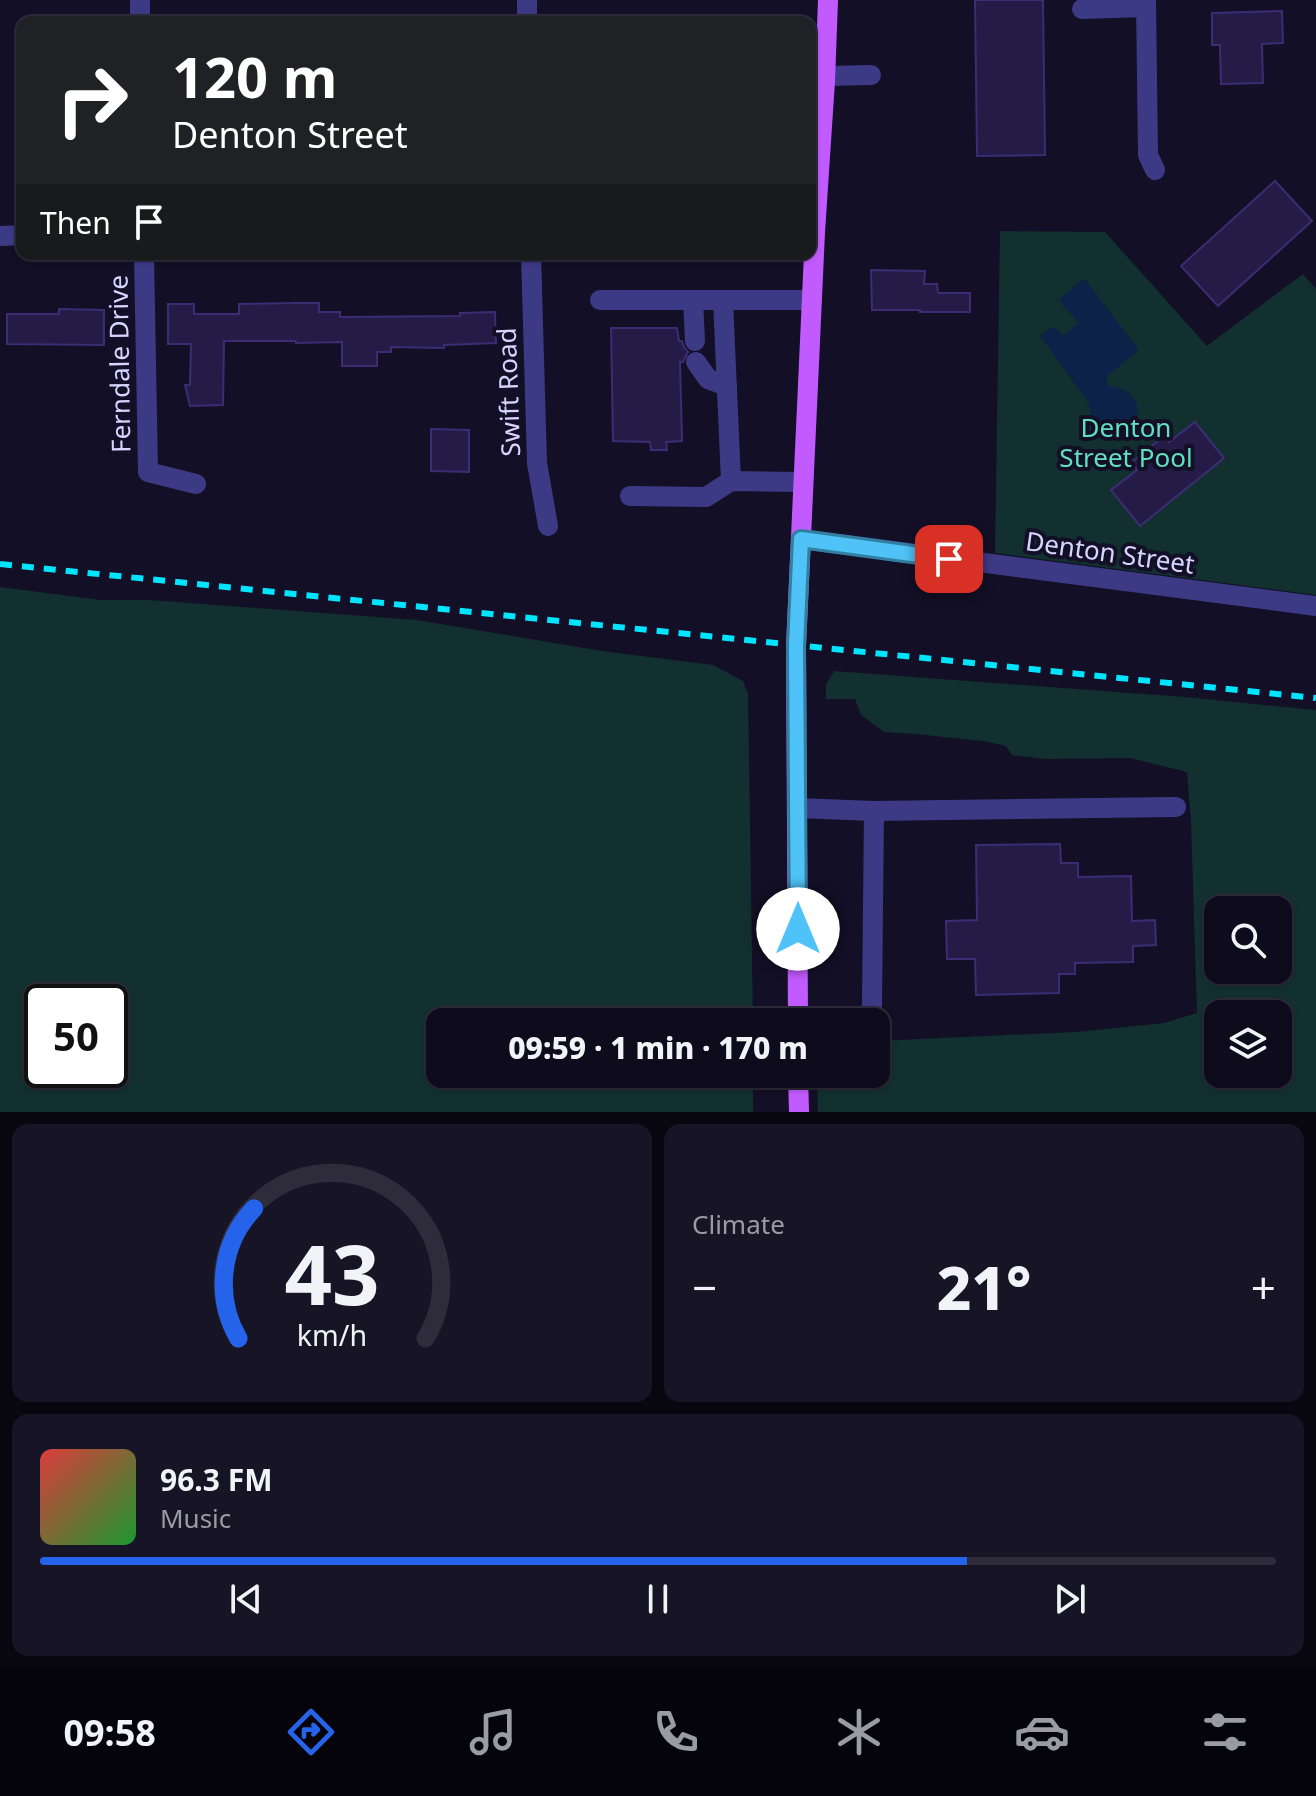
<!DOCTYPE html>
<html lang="en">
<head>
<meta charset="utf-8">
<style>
	body { margin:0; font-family:"Noto Sans",sans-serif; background:#171425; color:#f1f3f6; height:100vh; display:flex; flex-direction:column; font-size:30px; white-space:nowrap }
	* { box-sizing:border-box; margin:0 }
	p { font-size:26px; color:#9b9ba3 }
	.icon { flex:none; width:44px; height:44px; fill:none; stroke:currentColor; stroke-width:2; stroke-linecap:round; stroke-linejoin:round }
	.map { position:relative; height:1112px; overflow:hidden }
	.sheet { display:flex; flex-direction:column; gap:12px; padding:12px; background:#08060f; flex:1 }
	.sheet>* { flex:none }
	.top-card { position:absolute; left:16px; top:16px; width:800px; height:244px; border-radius:16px; box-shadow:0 2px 6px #0004,0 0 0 2px #2e2b3b; background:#202124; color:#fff; overflow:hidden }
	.fabs { position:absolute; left:1204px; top:896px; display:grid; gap:16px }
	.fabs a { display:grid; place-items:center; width:88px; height:88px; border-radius:16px; background:#0e0b1c; box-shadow:0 2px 6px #0004,0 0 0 2px #2e2b3b; font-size:40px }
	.speed { position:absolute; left:24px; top:984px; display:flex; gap:16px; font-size:40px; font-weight:700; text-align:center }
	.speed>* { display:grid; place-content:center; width:104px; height:104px; border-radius:50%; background:#0e0b1c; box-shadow:0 2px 6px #0004,0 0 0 2px #2e2b3b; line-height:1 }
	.speed .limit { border:4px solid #111; border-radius:12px; background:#fff; color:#111 }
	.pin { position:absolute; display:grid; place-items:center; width:68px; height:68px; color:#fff; margin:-34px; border-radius:16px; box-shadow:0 4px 12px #0006 }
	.me { position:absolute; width:88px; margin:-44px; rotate:0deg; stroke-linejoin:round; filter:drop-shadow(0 0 6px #0008) }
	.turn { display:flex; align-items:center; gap:28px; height:168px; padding:0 24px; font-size:36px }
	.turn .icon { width:104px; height:104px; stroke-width:2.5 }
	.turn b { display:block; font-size:56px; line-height:68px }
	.then { display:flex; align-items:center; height:76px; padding:0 24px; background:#0003; gap:16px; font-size:30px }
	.big { font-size:60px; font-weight:800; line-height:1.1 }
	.sheet .tile { flex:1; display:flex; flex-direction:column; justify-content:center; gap:12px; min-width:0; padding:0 28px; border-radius:16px; background:#171425 }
	.sheet .dial { align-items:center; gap:0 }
	.dial svg { height:208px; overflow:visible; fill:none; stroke:#2e2b3b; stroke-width:7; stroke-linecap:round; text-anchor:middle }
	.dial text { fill:#f1f3f6; stroke:none }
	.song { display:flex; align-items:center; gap:24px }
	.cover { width:96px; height:96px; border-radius:12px; background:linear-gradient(135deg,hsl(0 70% 55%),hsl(130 70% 35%)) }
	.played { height:8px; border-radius:4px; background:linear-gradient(90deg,#2563eb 75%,#2e2b3b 75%) }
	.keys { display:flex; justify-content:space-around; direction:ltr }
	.heat { display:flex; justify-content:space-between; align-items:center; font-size:44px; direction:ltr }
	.sheet .tiles { flex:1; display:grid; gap:12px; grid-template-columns:1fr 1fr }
	.tile:last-child { grid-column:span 2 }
	.trip { position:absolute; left:426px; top:1008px; width:464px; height:80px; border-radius:16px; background:#0e0b1c; box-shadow:0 2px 6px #0004,0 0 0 2px #2e2b3b; font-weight:800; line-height:80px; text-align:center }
	.dock { display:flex; height:128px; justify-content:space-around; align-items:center; background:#06040b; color:#9b9ba3 }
	.dock .icon { width:56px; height:56px }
	.dock .active { color:#2563eb }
	.dock b { font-size:36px; color:#f1f3f6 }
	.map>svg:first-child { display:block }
	.green { fill:#12302f; fill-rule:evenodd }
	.water { fill:#0c2248 }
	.building { fill:#241b47; stroke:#3b2d73; stroke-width:2 }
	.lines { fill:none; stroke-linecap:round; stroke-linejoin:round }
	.minor { stroke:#3d3a85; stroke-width:20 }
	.major { stroke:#c25bff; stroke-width:20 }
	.rail { stroke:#00e5ff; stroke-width:6; stroke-dasharray:12 10; stroke-linecap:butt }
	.route-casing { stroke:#337fa1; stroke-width:20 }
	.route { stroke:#4fc3f7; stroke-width:14 }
	.labels { text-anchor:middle; stroke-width:8; stroke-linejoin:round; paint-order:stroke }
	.street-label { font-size:26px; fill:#d9d4ff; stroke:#130f26 }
	.park-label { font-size:26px; fill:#5fe0c0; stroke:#130f26 }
</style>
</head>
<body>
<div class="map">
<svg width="1316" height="1112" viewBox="0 0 1316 1112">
	<rect width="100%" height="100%" fill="#130f26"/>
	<!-- green -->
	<g class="green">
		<path d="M1000,231l105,1 102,114 96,-72 13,15v306l-321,-42z"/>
		<path d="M0,587l100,13h49l268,20 185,31 111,14 30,16 5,13 5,328h-313v52h313v38h-753zM110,1002v68h-68v-68z"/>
		<path d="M834,671l351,26 131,13v402h-498l-1,-38h59v-33l200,-9 88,-9 33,-10 -6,-192 -4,-49 -57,-14 -85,1 -33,-4 -6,-9 -23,-5 -68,-7 -31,-2 -23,-17 -6,-16h-29v-15zM1218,910h60v60h-60zM1218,1014h60v60h-60z"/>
	</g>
	<!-- water -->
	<path class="water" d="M1084,278l55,72 -33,27 3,9 14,3 8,6 6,10 1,9 -4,9 -9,8 -10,3 -10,-3 -12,-11 -5,-18 -48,-66 13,-10 10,10 15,-13 -19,-23z"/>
	<!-- building -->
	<g class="building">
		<path d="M975,0h68l2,155 -68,1z"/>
		<path d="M1282,11l1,32 -21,1 1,39 -42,1 -1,-39h-8v-32z"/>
		<path d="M1275,181l37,40 -94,85 -37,-40z"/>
		<path d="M871,270l54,1 -1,13h13l1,9h32v19h-50v-2h-48z"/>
		<path d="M296,303h23v9h21v5l120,-1v-3l35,-1 1,31 -52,2v3l-53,-1v5h-14v14h-35v-24l-46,1v-2h-72l-1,64 -33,1 -5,-21h5l1,-41h-23v-40h26v10h45v-10z"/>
		<path d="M59,309l45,1v35l-97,-1v-30h52z"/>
		<path d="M611,328h66l2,13h3l2,6 4,5 -5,10h-3l2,79 -16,1 1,8h-16l-1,-8 -37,-1z"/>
		<path d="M1195,422l29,36 -84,68 -29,-36 26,-20 -6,-7 33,-27 5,6z"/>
		<path d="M431,429l38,1v42l-38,-1z"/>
		<path d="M1060,844l1,19h17v14l53,-1 1,45 23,-1 1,25 -23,1v16l-58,1v11h-16v19l-83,2 -1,-36h-28l-1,-38 31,-1 -1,-75z"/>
	</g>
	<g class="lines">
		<!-- minor -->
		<g class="minor">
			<path d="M140,0v22"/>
			<path d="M527,0v22"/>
			<path d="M1146,0l2,155 7,15"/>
			<path d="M1082,9l64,-2"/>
			<path d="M826,76l45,-1"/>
			<path d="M0,236l22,-1"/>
			<path d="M144,254l4,218 48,12"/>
			<path d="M531,254l6,209 11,63"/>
			<path d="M600,300h212"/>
			<path d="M693,300l2,41"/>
			<path d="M723,300l8,181"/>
			<path d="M696,362l12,17 19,7"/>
			<path d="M630,496l76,1 25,-16 72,1"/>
			<path d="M801,539l515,67"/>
			<path d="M797,808l77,3 -2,195 -4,11 -6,5"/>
			<path d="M874,811l302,-4"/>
			<path d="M798,1020l17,2"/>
		</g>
		<!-- major -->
		<g class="major">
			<path d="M798,1022l-2,-376 19,-414 10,-151 3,-81"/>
			<path d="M798,1074l1,38"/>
		</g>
		<!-- rail -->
		<path class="rail" d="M0,564l1316,134"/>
	</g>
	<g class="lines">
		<!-- route casing -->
		<g class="route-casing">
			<path id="route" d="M798,929l-2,-283 5,-107 148,20"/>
		</g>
		<!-- route -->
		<use href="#route" class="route"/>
	</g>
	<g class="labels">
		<!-- street labels -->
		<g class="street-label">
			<text transform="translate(120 364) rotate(-91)" y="9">Ferndale Drive</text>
			<text transform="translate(509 392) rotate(-92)" y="9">Swift Road</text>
			<text transform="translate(1110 553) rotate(8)" y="9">Denton Street</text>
		</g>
		<!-- park labels -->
		<g class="park-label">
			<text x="1126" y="437">Denton<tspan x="1126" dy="30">Street Pool</tspan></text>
		</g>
	</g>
</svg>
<div class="fabs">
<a><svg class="icon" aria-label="search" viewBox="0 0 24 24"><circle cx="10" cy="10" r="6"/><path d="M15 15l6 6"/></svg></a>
<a><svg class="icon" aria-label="layers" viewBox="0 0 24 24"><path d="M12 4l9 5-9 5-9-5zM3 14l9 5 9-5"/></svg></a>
</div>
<div class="speed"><div class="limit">50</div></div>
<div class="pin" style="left:949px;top:559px;background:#d93025"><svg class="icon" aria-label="arrive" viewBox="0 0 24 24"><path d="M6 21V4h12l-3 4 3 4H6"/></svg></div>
<svg class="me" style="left:798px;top:929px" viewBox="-20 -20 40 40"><circle r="19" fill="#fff"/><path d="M0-13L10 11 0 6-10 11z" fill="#4fc3f7"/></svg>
<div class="trip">09:59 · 1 min · 170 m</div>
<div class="top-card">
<div class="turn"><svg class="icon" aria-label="right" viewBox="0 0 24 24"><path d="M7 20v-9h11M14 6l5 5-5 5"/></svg><div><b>120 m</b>Denton Street</div></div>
<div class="then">Then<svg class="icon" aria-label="arrive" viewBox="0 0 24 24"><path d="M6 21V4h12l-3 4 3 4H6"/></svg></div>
</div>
</div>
<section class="sheet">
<div class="tiles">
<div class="tile dial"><svg viewBox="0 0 100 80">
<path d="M14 69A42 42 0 1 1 86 69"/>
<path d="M14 69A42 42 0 0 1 20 19" stroke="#2563eb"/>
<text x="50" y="56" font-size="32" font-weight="700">43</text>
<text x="50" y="72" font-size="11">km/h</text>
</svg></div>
<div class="tile"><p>Climate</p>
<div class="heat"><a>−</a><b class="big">21°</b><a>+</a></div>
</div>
<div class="tile">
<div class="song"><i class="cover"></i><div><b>96.3 FM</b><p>Music</p></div></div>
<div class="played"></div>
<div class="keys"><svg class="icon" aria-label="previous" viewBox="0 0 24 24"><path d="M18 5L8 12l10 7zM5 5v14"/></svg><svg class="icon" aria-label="pause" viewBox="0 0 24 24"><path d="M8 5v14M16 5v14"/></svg><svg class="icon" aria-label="next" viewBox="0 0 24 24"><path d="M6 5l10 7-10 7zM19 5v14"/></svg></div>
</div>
</div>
</section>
<nav class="dock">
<b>09:58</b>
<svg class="icon active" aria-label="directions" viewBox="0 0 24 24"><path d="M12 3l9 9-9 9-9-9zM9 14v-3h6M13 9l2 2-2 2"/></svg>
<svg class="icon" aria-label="music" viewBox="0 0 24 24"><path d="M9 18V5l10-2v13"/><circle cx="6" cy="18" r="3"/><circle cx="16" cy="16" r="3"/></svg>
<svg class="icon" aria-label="phone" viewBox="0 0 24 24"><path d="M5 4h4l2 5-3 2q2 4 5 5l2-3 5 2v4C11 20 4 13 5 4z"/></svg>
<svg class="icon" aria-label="climate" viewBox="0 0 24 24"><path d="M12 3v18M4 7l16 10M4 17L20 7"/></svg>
<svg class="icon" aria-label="car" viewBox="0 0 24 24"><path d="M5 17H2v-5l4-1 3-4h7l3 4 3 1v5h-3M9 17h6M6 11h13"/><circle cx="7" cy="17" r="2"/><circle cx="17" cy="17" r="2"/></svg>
<svg class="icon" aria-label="filters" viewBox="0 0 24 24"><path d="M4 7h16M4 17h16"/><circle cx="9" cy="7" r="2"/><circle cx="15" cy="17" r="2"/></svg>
</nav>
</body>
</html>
